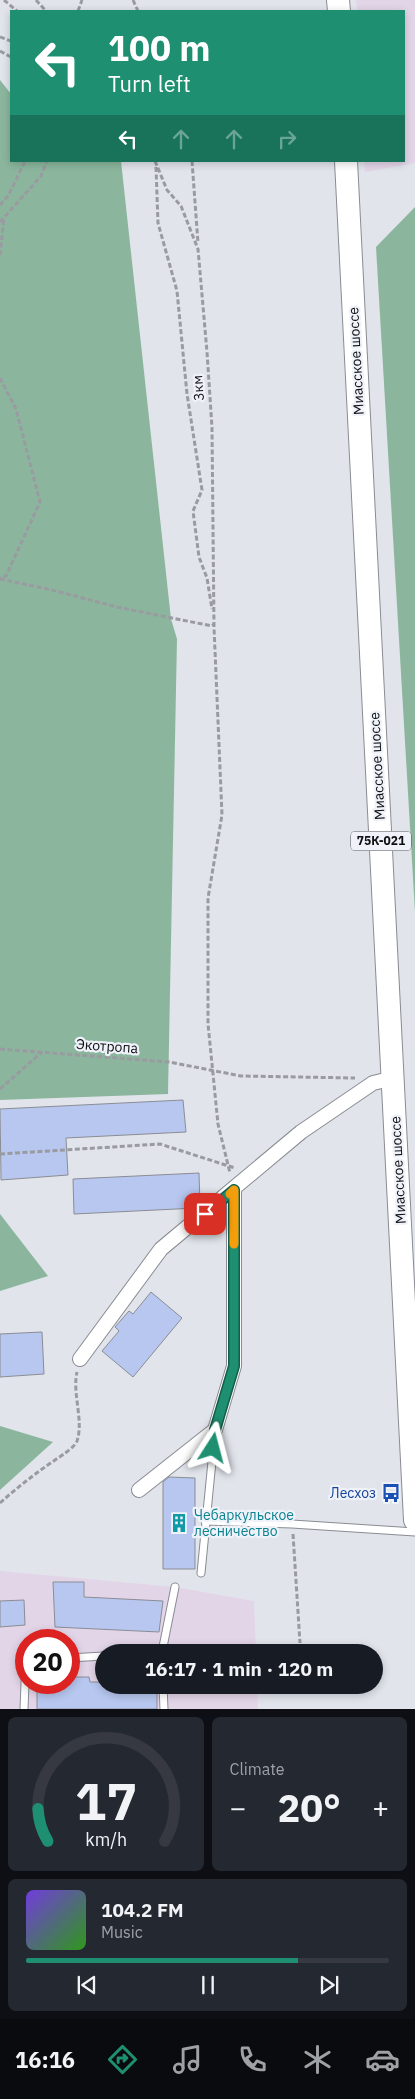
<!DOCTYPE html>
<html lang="en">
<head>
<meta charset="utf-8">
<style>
	body { margin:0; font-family:"IBM Plex Sans",sans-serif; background:#242831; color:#f1f3f6; height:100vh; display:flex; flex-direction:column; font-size:19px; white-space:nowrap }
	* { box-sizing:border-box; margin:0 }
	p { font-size:16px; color:#9ea1a6 }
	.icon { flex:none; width:28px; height:28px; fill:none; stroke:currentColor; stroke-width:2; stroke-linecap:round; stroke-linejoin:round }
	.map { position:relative; height:1709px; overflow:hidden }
	.details { display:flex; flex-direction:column; gap:8px; padding:8px; background:#0d0f14; flex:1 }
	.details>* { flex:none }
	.guide { position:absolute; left:10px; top:10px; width:395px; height:152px; border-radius:0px; box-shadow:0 2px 8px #0003; background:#1e9071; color:#fff; overflow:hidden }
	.speed { position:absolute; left:15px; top:1629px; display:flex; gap:10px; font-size:25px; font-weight:700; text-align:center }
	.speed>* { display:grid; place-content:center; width:65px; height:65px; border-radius:50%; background:#171b24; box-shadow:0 2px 8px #0003; line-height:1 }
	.speed .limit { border:8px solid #d22; background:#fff; color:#111 }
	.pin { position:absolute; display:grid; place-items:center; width:42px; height:42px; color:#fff; margin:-21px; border-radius:10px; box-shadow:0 2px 8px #0006 }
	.me { position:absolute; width:55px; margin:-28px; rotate:9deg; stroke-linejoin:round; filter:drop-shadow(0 0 4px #0008) }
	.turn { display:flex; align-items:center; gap:18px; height:105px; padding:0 15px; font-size:22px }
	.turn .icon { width:65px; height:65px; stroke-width:2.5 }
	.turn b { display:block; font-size:35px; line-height:42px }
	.lanes { display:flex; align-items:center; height:48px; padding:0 15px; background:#0003; justify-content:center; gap:25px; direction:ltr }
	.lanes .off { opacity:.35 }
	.big { font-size:38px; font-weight:800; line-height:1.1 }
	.details .tile { flex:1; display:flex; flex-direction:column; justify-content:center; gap:8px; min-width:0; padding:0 18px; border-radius:8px; background:#242831 }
	.details .dial { align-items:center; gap:0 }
	.dial svg { height:130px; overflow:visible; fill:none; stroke:#363941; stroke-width:7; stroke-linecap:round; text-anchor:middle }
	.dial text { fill:#f1f3f6; stroke:none }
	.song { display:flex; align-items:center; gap:15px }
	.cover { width:60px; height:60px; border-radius:8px; background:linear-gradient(135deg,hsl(260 70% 55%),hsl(110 70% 35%)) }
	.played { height:5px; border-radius:2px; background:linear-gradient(90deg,#1e9071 75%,#363941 75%) }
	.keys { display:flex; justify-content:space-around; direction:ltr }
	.heat { display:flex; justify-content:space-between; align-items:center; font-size:28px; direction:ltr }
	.details .tiles { flex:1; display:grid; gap:8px; grid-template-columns:1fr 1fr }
	.tile:last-child { grid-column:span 2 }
	.trip { position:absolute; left:95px; top:1644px; width:288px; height:50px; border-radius:25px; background:#171b24; box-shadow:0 2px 8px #0003; font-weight:800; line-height:50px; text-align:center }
	.tabs { display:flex; height:80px; justify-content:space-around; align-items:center; background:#090b0e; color:#9ea1a6 }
	.tabs .icon { width:35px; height:35px }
	.tabs .on { color:#1e9071 }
	.tabs b { font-size:22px; color:#f1f3f6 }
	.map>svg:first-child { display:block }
	.industrial { fill:#e3d5e8; fill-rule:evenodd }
	.forest { fill:#8bb69d }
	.building { fill:#b7c7ef; stroke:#8b8d94 }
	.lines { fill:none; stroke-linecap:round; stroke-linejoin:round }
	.lane-casing { stroke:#898c92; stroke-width:9 }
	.street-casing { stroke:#898c92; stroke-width:16 }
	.primary-casing { stroke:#898c92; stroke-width:24 }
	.path { stroke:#999ba1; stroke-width:3; stroke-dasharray:5 2.5; stroke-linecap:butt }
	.lane { stroke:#fff; stroke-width:7 }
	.street { stroke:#fff; stroke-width:14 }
	.primary { stroke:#fff; stroke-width:22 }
	.route-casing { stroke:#145e49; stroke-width:12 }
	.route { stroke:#1e9071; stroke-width:9 }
	.slow { stroke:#f59e0b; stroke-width:9 }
	.labels { text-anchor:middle; stroke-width:4.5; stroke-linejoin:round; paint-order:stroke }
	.shield { fill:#eff2f9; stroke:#525357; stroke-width:1 }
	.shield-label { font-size:12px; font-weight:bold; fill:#0e0f12 }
	.street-label { font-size:14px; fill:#0e0f12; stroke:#eff2f9 }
	.transit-label { font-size:14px; fill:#164399; stroke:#eff2f9; text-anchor:end }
	.culture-label { font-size:14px; fill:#0d838f; stroke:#eff2f9; text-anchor:start }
</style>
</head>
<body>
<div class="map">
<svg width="415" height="1709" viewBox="0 0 415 1709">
	<rect width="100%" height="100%" fill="#e1e4eb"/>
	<!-- industrial -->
	<g class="industrial">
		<path d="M356,0h59v163l-50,9 -1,-11h40v-150h-47z"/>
		<path d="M0,1571l175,16 79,14 2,51h-152v33h153l1,24h-258zM26,1640h43v42h-43z"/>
	</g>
	<!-- forest -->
	<g class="forest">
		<path d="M0,80l11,14v67h110l50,458 6,20 -9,455 -168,6z"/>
		<path d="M415,207v705l-39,-665z"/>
		<path d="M0,1214l48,62 -48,15z"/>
		<path d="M0,1426l53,16 -53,48z"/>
	</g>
	<!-- building -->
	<g class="building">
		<path d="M183,1100l3,32 -120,6 2,37 -67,5 -1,-71z"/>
		<path d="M199,1173l1,32 -3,3 -123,6 -1,-35z"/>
		<path d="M151,1292l31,26 -49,59 -31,-26 17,-20 -4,-4 14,-16 4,3z"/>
		<path d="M42,1332l2,42 -44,3v-43z"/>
		<path d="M169,1477l26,1v91h-32v-87z"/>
		<path d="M53,1582h31v15l79,4 -4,31 -104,-5z"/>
		<path d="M24,1600l1,25 -25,2v-26z"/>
		<path d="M69,1677h20l1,5h14v3h53v24h-120v-27h32z"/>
	</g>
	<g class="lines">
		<!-- lane casing -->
		<g class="lane-casing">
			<g id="lane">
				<path d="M205,1521l87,3 123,8"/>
				<path d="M201,1573l14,-142"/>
				<path d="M162,1652l13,-65"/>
				<path d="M69,1658l35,-2"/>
				<path d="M163,1685l1,24"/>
				<path d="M24,1709l2,-50"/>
			</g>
		</g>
		<!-- street casing -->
		<g class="street-casing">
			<g id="street">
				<path d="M80,1359l81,-110 140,-117 72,-49 21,-5"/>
				<path d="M139,1490l76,-60 19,-64v-176"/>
			</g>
		</g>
		<!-- primary casing -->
		<g class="primary-casing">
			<g id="primary">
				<path d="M338,0l1,11"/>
				<path d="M346,161l69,1359"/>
			</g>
		</g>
		<!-- path -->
		<g class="path">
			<path d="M4,0l13,11"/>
			<path d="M36,0l10,11"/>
			<path d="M133,0l5,11"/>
			<path d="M78,11l4,-11"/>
			<path d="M0,37l11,4"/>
			<path d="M0,51l11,6"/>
			<path d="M155,161l12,29 14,16 17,43 9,103 5,76 2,199 8,188 -14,83v126l10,100 12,49"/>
			<path d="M192,161l6,82"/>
			<path d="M156,167l2,56 19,68 10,103 15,96 -9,21 6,46 8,21 5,31"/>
			<path d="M0,205l8,-9 17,-35"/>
			<path d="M0,222l41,-46 6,-15"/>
			<path d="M0,255l4,-37"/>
			<path d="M0,378l16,31 24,93 -34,74 -6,2"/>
			<path d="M0,579l52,11 65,17 95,19 2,-2"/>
			<path d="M0,1049l169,13 72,14 114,2"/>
			<path d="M0,1089l42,-37"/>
			<path d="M0,1154l160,-10 75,24"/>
			<path d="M0,1503c20,-18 41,-34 64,-49 4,-3 11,-8 13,-13 7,-20 -5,-48 0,-69"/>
			<path d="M293,1534l7,109"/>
		</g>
		<!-- lane -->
		<use href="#lane" class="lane"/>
		<!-- street -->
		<use href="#street" class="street"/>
		<!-- primary -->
		<use href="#primary" class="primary"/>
	</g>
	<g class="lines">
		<!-- route casing -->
		<g class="route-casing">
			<path id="route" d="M205,1214l29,-24v176l-19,64 -2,18"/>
		</g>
		<!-- route -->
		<use href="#route" class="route"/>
		<!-- slow -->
		<path class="slow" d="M230,1194l4,-4v54"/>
	</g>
	<!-- icons -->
	<defs>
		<g id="bus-bare" transform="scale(1.5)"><path d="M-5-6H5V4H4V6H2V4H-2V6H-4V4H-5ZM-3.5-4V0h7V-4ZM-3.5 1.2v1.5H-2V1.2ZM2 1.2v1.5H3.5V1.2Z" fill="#1a4fb4" stroke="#eff2f9" stroke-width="2.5" paint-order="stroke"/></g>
		<g id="building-bare" transform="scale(1.5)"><path d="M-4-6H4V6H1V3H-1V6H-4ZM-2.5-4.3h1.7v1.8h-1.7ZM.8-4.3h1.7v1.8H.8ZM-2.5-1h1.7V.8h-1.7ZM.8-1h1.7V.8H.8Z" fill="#0f9aa8" stroke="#eff2f9" stroke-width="2.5" paint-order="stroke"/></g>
	</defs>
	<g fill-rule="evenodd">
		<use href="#bus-bare" x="391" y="1493"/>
		<use href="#building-bare" x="179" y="1523"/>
	</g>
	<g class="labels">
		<!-- shield labels -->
		<rect class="shield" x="351" y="831.5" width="60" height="19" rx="4"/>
		<g class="shield-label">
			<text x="381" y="845">75К-021</text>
		</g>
		<!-- street labels -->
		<g class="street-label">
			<text transform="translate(356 361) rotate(-93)" y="5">Миасское шоссе</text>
			<text transform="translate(198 388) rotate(-94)" y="5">3км</text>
			<text transform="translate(377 766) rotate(-93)" y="5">Миасское шоссе</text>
			<text transform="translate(107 1046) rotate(4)" y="5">Экотропа</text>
			<text transform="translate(398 1170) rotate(-93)" y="5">Миасское шоссе</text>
		</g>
		<!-- transit labels -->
		<g class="transit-label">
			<text x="376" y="1498">Лесхоз</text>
		</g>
		<!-- culture labels -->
		<g class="culture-label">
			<text x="194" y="1520">Чебаркульское<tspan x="194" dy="16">лесничество</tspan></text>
		</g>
	</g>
</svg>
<div class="speed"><div class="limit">20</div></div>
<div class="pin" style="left:205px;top:1214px;background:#d93025"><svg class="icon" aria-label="arrive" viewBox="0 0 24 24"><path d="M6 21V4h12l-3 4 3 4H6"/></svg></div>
<svg class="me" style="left:213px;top:1448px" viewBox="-20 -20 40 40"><path d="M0-17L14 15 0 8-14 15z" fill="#1e9071" stroke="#fff" stroke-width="4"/></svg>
<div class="trip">16:17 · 1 min · 120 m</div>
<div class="guide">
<div class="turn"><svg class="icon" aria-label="left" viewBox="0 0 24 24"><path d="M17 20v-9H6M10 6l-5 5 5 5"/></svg><div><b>100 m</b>Turn left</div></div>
<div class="lanes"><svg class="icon" aria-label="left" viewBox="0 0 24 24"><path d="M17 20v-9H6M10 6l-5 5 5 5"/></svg><svg class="icon off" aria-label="ahead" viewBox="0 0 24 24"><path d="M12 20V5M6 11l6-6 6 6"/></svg><svg class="icon off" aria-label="ahead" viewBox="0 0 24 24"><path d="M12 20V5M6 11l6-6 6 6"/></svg><svg class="icon off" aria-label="right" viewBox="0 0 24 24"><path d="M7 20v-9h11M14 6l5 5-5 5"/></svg></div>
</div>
</div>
<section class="details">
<div class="tiles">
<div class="tile dial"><svg viewBox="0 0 100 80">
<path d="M14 69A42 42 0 1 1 86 69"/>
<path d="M14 69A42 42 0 0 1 8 49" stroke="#1e9071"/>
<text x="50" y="56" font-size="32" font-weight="700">17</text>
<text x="50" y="72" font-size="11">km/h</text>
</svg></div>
<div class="tile"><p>Climate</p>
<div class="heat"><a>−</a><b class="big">20°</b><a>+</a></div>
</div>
<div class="tile">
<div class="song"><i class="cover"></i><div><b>104.2 FM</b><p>Music</p></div></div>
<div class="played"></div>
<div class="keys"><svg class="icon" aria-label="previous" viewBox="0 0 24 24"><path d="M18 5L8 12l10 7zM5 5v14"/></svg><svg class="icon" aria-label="pause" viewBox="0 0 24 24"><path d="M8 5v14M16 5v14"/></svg><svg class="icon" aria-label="next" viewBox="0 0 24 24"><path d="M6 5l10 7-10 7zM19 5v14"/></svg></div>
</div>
</div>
</section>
<nav class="tabs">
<b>16:16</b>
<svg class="icon on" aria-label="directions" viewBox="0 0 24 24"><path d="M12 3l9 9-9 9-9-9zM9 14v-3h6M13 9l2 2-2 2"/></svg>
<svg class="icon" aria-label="music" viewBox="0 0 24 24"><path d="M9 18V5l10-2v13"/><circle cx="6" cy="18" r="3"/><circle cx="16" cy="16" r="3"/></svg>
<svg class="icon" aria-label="phone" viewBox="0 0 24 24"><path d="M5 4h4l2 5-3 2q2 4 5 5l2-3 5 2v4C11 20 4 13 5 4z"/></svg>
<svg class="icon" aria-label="climate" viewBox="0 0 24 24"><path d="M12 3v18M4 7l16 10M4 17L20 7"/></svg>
<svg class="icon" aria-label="car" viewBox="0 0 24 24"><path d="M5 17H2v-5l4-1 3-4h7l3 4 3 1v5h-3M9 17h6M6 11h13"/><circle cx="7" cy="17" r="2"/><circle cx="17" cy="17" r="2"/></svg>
</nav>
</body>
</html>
